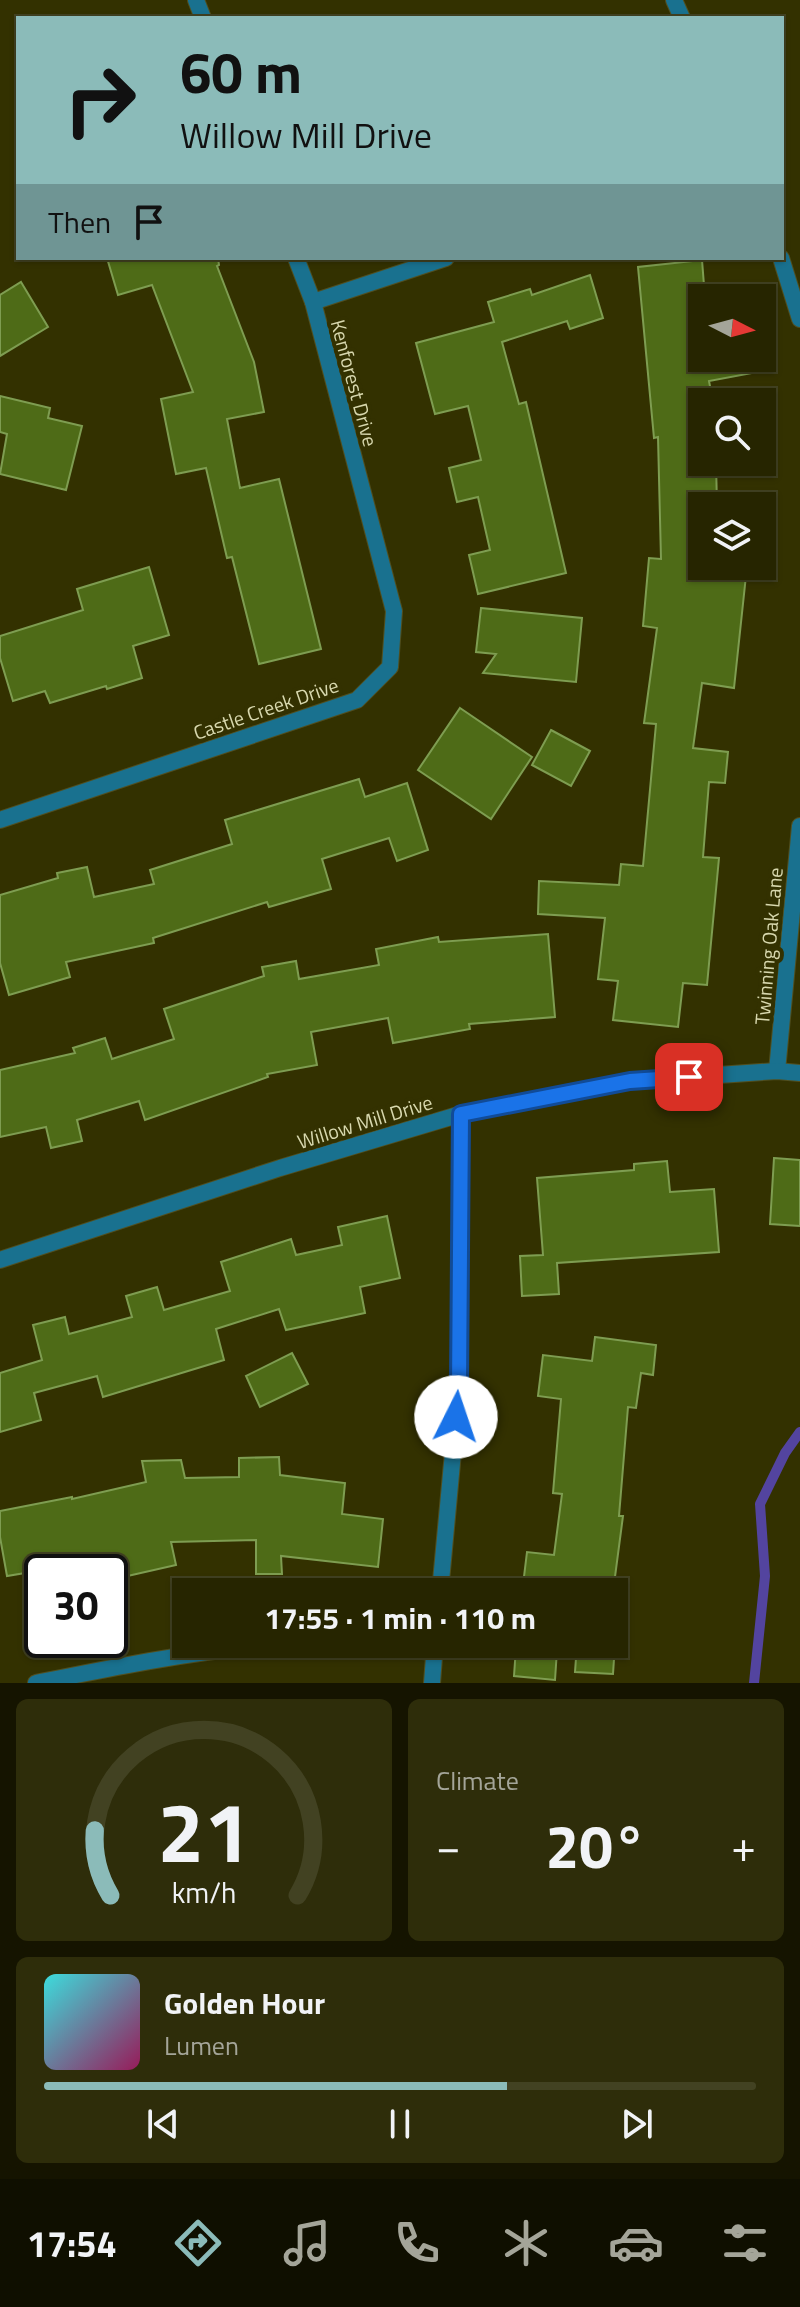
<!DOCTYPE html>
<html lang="en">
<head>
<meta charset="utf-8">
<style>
	body { margin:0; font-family:"Titillium Web",sans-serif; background:#2e2d0a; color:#f1f3f6; height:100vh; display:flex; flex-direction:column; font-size:30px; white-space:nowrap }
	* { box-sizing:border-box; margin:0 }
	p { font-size:26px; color:#a4a599 }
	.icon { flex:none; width:44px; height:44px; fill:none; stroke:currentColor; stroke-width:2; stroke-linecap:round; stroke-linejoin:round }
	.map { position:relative; height:1683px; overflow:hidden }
	.sheet { display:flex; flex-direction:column; gap:16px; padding:16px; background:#151400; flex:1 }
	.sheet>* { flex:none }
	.guide { position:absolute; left:16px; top:16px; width:768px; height:244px; border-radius:0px; box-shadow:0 2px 6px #0004,0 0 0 2px #424222; background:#8bbbb9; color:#111; overflow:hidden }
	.needle { width:52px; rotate:96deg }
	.controls { position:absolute; left:688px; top:284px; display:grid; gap:16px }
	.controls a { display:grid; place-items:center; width:88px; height:88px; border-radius:0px; background:#262500; box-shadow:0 2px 6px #0004,0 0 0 2px #424222; font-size:40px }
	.speed { position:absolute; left:24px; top:1554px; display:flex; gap:16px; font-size:40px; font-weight:700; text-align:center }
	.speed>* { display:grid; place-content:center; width:104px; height:104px; border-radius:50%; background:#262500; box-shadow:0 2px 6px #0004,0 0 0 2px #424222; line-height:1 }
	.speed .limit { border:4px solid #111; border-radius:12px; background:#fff; color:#111 }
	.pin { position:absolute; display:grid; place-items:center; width:68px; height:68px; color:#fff; margin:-34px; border-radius:16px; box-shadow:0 4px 12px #0006 }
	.me { position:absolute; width:88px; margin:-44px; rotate:4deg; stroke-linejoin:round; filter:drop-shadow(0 0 6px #0008) }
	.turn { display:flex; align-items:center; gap:28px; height:168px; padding:0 32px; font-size:36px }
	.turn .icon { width:104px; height:104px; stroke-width:2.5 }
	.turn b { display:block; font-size:56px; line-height:68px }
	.then { display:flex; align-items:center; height:76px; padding:0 32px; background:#0003; gap:16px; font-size:30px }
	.big { font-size:60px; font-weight:700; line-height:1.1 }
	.sheet .tile { flex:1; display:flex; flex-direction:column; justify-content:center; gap:12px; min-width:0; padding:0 28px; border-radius:12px; background:#2e2d0a }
	.sheet .dial { align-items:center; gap:0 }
	.dial svg { height:208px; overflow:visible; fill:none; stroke:#424222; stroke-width:7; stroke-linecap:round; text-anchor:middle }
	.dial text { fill:#f1f3f6; stroke:none }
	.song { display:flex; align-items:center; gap:24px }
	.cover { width:96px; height:96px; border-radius:12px; background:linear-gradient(135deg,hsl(180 70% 55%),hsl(330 70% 35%)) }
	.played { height:8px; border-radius:4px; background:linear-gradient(90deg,#8bbbb9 65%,#424222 65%) }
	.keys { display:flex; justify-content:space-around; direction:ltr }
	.heat { display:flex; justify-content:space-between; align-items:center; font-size:44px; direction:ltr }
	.sheet .tiles { flex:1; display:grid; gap:16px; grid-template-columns:1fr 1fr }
	.tile:last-child { grid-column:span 2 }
	.trip { position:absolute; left:172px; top:1578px; width:456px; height:80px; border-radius:0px; background:#262500; box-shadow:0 2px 6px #0004,0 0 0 2px #424222; font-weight:700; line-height:80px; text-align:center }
	.tabs { display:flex; height:128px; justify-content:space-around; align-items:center; background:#0f0f00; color:#a4a599 }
	.tabs .icon { width:56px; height:56px }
	.tabs .active { color:#8bbbb9 }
	.tabs b { font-size:36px; color:#f1f3f6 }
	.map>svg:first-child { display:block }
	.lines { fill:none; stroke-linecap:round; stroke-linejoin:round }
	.stream { stroke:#53449f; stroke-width:10 }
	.building { fill:#4e6b17; stroke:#7e9d51; stroke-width:2 }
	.street-casing { stroke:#514f1f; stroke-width:18 }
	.street { stroke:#19718f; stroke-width:16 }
	.route-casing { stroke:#114b97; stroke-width:20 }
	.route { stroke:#1a73e8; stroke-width:14 }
	.labels { text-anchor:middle; stroke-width:8; stroke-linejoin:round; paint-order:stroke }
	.street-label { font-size:20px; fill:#d8d8ae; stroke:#333100 }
</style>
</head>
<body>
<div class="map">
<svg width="800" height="1683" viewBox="0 0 800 1683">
	<rect width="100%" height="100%" fill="#333100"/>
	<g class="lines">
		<!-- stream -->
		<path class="stream" d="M754,1683l11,-107 -5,-72 25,-51 15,-21"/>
	</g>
	<!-- building -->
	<g class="building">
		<path d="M107,258h111l1,7 -2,1 37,96 10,50 -37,7 13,69 39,-9 42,170 -62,15 -27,-107 -5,1 -21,-90 -30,6 -15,-75 32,-7 -41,-107 -34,10z"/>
		<path d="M702,260l3,38h-3v60h60l1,13 -54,10 4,21h-11v60h14l1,44h-15v60h45l-13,122 -32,-5 -9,65 35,4 -3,31 -16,-1 -6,75 16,1 -12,127 -24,-2 -5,44 -65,-7 5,-39 -20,-2 7,-61 -67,-4 1,-33 80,4 2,-21 22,2 13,-142 -12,-1 13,-95 -14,-2 6,-68 12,1 -3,-122 -4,1 -16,-171z"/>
		<path d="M590,275l13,43 -33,11 -3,-8 -65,21 17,62 7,-2 40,171 -88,21 -9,-39 21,-5 -12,-53 -21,5 -8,-34 32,-8 -13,-54 -33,8 -19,-71 78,-21 -6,-20 42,-13 2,6z"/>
		<path d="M21,282l27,45 -48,29v-61z"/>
		<path d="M0,396l50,12 -2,10 34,8 -16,64 -66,-16 7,-40 -7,-2z"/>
		<path d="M149,567l20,68 -36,11 9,32 -35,11 -1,-3 -56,17 -5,-12 -32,10 -13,-43v-22l83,-26 -6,-21z"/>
		<path d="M481,608l101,10 -6,64 -93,-9 13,-19 -20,-2z"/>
		<path d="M460,708l72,49 -41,62 -73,-49z"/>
		<path d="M551,730l39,21 -19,35 -39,-21z"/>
		<path d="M359,779l6,18 42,-14 21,67 -31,11 -8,-23 -67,21 9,30 -62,18 -2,-5 -114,36 1,5 -88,19 4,15 -61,18 -9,-32v-68l58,-17 -1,-5 30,-6 7,30 60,-13 -4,-14 82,-26 -7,-24z"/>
		<path d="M548,934l7,83 -86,7 1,5 -77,14 -5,-25 -77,14 6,33 -50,9 1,3 -123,43 -6,-19 -62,19 5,21 -31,7 -5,-21 -46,10v-67l75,-17 -2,-5 32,-10 7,21 62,-20 -10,-30 100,-33 -2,-9 34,-6 3,18 80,-14 -3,-16 62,-12 1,5z"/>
		<path d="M774,1158l26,2v66l-30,-2z"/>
		<path d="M667,1161l3,31 44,-3 5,63 -162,11 2,31 -37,2 -2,-40 23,-1 -6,-77 97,-8v-6z"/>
		<path d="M387,1216l13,62 -40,9 5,26 -79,17 -7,-21 -63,20 8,31 -121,37 -6,-21 -63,17 7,27 -41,12v-59l42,-13 -9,-35 32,-8 4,17 63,-17 -6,-21 31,-9 7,23 66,-19 -9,-29 70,-23 5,16 46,-10 -4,-18z"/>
		<path d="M595,1337l61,8 -3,30 -12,-2 -5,35 -8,-1 -9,109h4l-10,76h-31l-59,-7 4,-33 27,3 8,-61 -9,-1 8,-94 -23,-3 5,-41 49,6z"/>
		<path d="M292,1353l16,31 -48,23 -14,-31z"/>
		<path d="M279,1457l1,18 65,8 -3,31 41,5 -5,48 -97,-11 1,18h-26v-34l-85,2 5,23 -66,15v-8h-79l-24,4 -7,-39v-26l72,-14v2l74,-17 -4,-21 39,-1 4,18 54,-1v-19z"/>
		<path d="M577,1644h38l-2,30 -38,-2z"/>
		<path d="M516,1647l41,3 -2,30 -41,-4z"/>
	</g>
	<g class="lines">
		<!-- street casing -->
		<g class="street-casing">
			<g id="street">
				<path d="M196,0l7,18"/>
				<path d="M674,0l8,18"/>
				<path d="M781,258l19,61"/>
				<path d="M313,302l133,-44"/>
				<path d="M0,820l357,-120 33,-33 4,-56 -81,-309 -17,-44"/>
				<path d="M777,1071l23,-245"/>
				<path d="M0,1260l280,-92 181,-54 169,-33 147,-10 23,2"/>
				<path d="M440,1592l19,-204 2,-274"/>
				<path d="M36,1683c74,-15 147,-30 222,-37 59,-6 118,1 177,6"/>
				<path d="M432,1683l3,-39"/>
			</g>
		</g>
		<!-- street -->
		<use href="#street" class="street"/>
	</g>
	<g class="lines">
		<!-- route casing -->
		<g class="route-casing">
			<path id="route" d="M456,1417l3,-29 2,-274 169,-33 59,-4"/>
		</g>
		<!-- route -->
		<use href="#route" class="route"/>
	</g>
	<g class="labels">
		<!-- street labels -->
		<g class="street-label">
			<text transform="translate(354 383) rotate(75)" y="7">Kenforest Drive</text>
			<text transform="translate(266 709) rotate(-19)" y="7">Castle Creek Drive</text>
			<text transform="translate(769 946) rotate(-85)" y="7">Twinning Oak Lane</text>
			<text transform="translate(365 1122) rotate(-17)" y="7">Willow Mill Drive</text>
		</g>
	</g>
</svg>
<div class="controls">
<a><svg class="needle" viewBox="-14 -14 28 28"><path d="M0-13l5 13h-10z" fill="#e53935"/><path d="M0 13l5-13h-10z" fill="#a4a599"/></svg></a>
<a><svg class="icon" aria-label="search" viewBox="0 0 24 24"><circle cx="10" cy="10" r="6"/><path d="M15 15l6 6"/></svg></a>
<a><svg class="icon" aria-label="layers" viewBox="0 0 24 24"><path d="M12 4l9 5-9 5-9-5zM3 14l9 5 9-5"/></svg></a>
</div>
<div class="speed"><div class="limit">30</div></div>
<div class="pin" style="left:689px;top:1077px;background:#d93025"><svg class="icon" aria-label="arrive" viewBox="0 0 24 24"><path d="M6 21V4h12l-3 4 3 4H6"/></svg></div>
<svg class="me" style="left:456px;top:1417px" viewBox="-20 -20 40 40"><circle r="19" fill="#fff"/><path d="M0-13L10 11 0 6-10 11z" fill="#1a73e8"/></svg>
<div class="trip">17:55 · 1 min · 110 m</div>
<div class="guide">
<div class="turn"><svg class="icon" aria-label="right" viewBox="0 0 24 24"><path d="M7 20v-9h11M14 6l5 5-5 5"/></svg><div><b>60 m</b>Willow Mill Drive</div></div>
<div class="then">Then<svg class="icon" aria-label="arrive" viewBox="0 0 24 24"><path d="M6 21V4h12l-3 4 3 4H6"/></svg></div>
</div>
</div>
<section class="sheet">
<div class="tiles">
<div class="tile dial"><svg viewBox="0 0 100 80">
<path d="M14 69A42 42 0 1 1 86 69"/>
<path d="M14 69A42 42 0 0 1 8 44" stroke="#8bbbb9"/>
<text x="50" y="56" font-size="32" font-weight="700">21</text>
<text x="50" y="72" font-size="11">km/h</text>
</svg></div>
<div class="tile"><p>Climate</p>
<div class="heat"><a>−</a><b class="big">20°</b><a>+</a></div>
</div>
<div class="tile">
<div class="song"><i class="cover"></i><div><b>Golden Hour</b><p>Lumen</p></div></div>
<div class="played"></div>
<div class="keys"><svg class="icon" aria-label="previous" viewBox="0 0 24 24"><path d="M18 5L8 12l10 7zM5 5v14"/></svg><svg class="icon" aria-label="pause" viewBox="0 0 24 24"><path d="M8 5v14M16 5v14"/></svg><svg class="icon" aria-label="next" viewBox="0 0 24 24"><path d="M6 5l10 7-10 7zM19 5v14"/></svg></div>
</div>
</div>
</section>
<nav class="tabs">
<b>17:54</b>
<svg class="icon active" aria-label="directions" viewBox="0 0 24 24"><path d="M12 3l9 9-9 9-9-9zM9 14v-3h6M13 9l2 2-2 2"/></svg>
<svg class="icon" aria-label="music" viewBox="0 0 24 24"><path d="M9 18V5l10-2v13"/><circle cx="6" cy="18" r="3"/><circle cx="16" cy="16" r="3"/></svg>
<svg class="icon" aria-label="phone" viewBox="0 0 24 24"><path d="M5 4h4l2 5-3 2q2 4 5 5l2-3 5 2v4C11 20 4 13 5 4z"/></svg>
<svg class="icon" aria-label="climate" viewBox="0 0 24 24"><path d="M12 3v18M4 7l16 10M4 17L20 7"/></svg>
<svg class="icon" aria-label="car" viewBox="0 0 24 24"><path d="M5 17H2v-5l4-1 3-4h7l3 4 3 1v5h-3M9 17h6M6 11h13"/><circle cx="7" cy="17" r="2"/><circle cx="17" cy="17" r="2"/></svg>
<svg class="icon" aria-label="filters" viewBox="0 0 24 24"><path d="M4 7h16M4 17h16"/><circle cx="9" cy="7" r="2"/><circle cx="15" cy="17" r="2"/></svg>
</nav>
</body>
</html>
